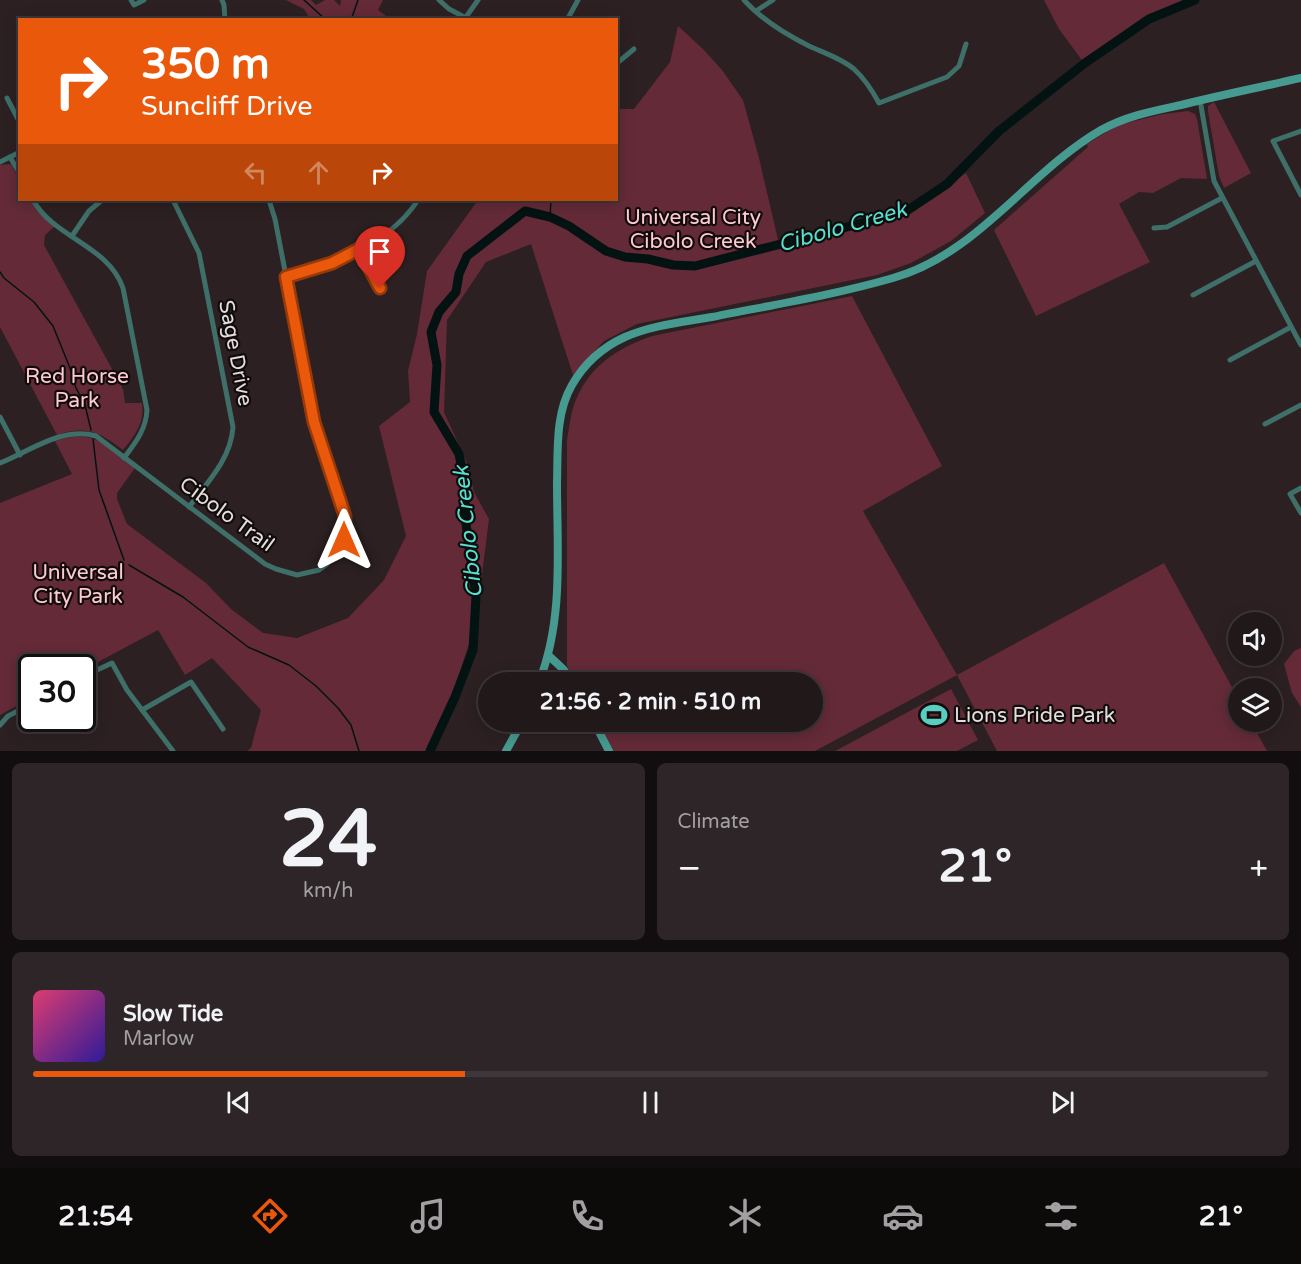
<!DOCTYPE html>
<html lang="en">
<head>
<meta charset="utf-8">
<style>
	body { margin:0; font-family:"Varela Round",sans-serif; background:#2d2527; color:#f1f3f6; height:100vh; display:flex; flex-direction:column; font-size:22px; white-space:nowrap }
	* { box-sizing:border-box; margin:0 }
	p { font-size:20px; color:#a2a0a2 }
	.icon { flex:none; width:33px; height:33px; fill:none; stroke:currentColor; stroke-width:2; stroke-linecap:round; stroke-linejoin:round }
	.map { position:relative; height:751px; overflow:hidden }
	.details { display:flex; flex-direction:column; gap:12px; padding:12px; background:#120d0e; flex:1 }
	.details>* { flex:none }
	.hud { position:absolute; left:18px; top:18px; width:600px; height:183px; border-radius:0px; box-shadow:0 3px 15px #0003,0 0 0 2px #3e3739; background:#ea580c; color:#fff; overflow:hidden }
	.buttons { position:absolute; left:1228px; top:612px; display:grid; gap:12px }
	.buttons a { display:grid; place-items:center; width:54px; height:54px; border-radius:50%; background:#21181a; box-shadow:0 3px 15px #0003,0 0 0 2px #3e3739; font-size:30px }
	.speed { position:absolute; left:18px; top:654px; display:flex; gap:12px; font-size:30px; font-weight:700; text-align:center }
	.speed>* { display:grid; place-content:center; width:78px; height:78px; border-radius:50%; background:#21181a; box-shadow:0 3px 15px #0003,0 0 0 2px #3e3739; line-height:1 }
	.speed .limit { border:3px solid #111; border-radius:9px; background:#fff; color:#111 }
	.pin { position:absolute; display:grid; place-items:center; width:51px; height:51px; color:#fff; margin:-62px -26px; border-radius:50% 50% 50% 0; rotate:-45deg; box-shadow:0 0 6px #0007 }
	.pin .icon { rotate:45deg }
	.me { position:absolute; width:66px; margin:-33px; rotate:0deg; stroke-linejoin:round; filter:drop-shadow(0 0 4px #0008) }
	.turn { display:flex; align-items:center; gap:21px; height:126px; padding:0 24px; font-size:27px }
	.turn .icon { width:78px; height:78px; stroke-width:2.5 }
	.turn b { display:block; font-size:42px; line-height:51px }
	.lanes { display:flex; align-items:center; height:57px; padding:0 24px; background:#0003; justify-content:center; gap:30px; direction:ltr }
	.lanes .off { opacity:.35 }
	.big { font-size:45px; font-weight:700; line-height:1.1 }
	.details .card { flex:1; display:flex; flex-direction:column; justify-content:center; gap:9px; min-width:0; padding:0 21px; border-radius:9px; background:#2d2527 }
	.details .dial { align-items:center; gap:0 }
	.dial b { font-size:78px; line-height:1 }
	.song { display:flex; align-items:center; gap:18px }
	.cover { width:72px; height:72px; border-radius:9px; background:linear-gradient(135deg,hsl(340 70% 55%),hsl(250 70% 35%)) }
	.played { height:6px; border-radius:3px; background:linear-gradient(90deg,#ea580c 35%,#3e3739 35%) }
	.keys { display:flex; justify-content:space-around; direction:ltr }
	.heat { display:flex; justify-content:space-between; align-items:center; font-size:33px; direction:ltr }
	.details .tiles { flex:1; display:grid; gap:12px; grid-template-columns:1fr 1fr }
	.card:last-child { grid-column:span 2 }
	.trip { position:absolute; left:478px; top:672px; width:345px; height:60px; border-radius:30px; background:#21181a; box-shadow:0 3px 15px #0003,0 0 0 2px #3e3739; font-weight:700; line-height:60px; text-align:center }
	.tab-bar { display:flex; height:96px; justify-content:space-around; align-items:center; background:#0d0a0a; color:#a2a0a2 }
	.tab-bar .icon { width:42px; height:42px }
	.tab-bar .selected { color:#ea580c }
	.tab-bar b { font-size:27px; color:#f1f3f6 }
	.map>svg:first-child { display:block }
	.green { fill:#642a38 }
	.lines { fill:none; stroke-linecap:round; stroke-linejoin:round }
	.stream { stroke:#031311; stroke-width:1.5 }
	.river { stroke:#031311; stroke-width:9 }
	.street { stroke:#3e6f69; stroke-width:5 }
	.secondary { stroke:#469a90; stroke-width:8 }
	.route-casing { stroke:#983908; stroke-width:15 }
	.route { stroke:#ea580c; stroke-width:10 }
	.labels { text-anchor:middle; stroke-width:4.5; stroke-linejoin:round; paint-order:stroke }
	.park-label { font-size:21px; fill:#fec9d2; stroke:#110c0c }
	.street-label { font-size:21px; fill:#e4dcdd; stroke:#110c0c }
	.poi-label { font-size:21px; fill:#e4dcdd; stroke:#110c0c; text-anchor:start }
	.water-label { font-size:22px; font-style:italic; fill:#54e1d1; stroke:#110c0c }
</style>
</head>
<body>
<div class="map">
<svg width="1301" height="751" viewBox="0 0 1301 751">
	<rect width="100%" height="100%" fill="#2c2022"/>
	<!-- green -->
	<g class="green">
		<path d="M286,0h25l5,5 9,-5h9l6,6 1,-6h42l-5,10 12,9h-80l-6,-10z"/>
		<path d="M1044,0h139c-35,18 -70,36 -99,63l-25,-34z"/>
		<path d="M678,26l25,23 19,21 21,30 16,58 20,86 90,-17 56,-26 41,-28 19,40 -34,28 -40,22 -34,12 -240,49 -33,17 -31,34 -42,-131 -45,18 -39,58 -3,92 24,53 6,27 15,27 -13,103 -42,129h-187l4,-3 10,-38 -49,-52 -27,17 -27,-45 -75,40 -1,-2h-50l-1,30 -31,17v-212l72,-29 -17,-33c40,-13 50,4 80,27l-18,25v6l10,25 79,59 25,26 32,24 34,5 51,-20 36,-38 22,-44 -27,-110 31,-24 -2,-31 9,-37 10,-63 51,-71h138l1,-91h17l36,-47z"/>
		<path d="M1214,102l37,71 -27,15 -5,-12 -11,-65v-5z"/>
		<path d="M1188,111l7,3 2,5 10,60 -26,-1 -28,15 -14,-1 -20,12 31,58 -114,54 -42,-86 94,-83 -1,-3 31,-19 45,-11z"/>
		<path d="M11,164l8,16 1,20h10l8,12 17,14 -10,9 -1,10 79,144 2,14h17c3,20 -7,32 -19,47 -23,-18 -37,-25 -66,-15l-57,-108v-162z"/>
		<path d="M852,296l90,170 -79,45 94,164 207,-112 75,137v22h12l16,29h-270l-40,-76 -142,76h-203l-15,-29h216v-40h-237l-9,-16v-226c2,-11 3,-22 6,-32 13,-40 42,-59 79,-72z"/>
		<path d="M1301,648v59l-9,-14 -8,-29 10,-13z"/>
		<path d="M951,689l27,51 -21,11h-122z"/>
	</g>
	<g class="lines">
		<!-- stream -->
		<g class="stream">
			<path d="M304,0l22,20"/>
			<path d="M351,20l7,-20"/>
			<path d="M550,217l1,-17"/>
			<path d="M0,272l4,6 30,24 19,24 17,42 6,20 9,17 6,25"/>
			<path d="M93,439l6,51 25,70"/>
			<path d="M129,565l54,32 65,50 41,18 27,21 22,22 13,17 8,26"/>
		</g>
		<!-- river -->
		<path class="river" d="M430,751l25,-54 18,-47 3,-54 -10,-72 -2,-46 -5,-24 -25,-42 3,-47 -6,-33 8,-20 17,-20 3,-18 8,-18 58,-45 25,6 19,9 37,25 19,6 23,2 25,6 22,1 210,-54 42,-28 52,-53 86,-68 64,-44 46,-19"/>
		<!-- street -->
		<g class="street">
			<path d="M131,0l3,5 10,-5"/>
			<path d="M222,0l2,5 1,15"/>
			<path d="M439,0l10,9 21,11"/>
			<path d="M744,0c18,20 41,34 65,46 15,7 32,12 45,23 11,10 18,21 25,34l68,-26 12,-11 7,-22"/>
			<path d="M756,11l17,-11"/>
			<path d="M466,17l12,-17"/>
			<path d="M567,20l11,-20"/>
			<path d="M616,64l18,-15"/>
			<path d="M7,98l13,25"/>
			<path d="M1200,100l14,81 87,164"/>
			<path d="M1301,131l-28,10 28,54"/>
			<path d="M10,157l10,17"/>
			<path d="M0,162l20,-10"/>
			<path d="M33,200c21,38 75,45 90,88l24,122c-1,20 -12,33 -23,48"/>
			<path d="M173,200l26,53 34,174c-2,32 -26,56 -44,80"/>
			<path d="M1154,228l13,-1 55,-29"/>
			<path d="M72,236l17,-25 13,-11"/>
			<path d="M359,249l21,39"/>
			<path d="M286,277c49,-12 104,-34 132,-77"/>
			<path d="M1193,295l63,-34"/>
			<path d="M1230,360l61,-33"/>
			<path d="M0,417l20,38"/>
			<path d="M1265,424l36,-19"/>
			<path d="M0,463c30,-12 63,-37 96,-27l169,128 11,5 21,6 22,-5 7,-5 12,-14 6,-11 2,-18 -32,-100 -39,-203 -6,-19"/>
			<path d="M1301,488l-11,6 11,19"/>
			<path d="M82,677l30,-14 15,27 46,61"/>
			<path d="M142,710l49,-28 32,47"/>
			<path d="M63,718l8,11"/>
			<path d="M0,725l8,-9 24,-12"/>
		</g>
		<!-- secondary -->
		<g class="secondary">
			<path d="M548,655l15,14 10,13"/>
			<path d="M539,682c25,-63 18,-132 18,-199 1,-32 -2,-69 15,-98 12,-21 31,-38 53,-48 27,-12 59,-15 87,-20 60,-12 122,-22 181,-39 85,-24 134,-105 208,-148 25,-14 52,-19 80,-25 40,-10 80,-18 120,-27"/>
			<path d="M594,722l15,29"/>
			<path d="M506,751l16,-29"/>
		</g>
	</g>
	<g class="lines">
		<!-- route casing -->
		<g class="route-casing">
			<path id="route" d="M344,540l1,-24 -31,-94 -28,-145 46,-14 27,-14 21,39"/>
		</g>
		<!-- route -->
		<use href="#route" class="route"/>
	</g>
	<!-- icons -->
	<defs>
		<g id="stadium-bare" transform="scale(2.07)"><path d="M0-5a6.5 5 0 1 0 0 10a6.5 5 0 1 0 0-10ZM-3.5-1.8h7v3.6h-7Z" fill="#58cec0" stroke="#110c0c" stroke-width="2.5" paint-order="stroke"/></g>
	</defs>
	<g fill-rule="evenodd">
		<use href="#stadium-bare" x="934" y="715"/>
	</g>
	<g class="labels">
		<!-- park labels -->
		<g class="park-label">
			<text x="693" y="224">Universal City<tspan x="693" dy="24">Cibolo Creek</tspan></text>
			<text x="77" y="383">Red Horse<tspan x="77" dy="24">Park</tspan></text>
			<text x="78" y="579">Universal<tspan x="78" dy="24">City Park</tspan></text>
		</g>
		<!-- street labels -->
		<g class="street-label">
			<text transform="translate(236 353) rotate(79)" y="7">Sage Drive</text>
			<text transform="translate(227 514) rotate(36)" y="7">Cibolo Trail</text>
		</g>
		<!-- poi labels -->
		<g class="poi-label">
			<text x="954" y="722">Lions Pride Park</text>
		</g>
		<!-- water labels -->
		<g class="water-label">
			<text transform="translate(842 226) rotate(-16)" y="8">Cibolo Creek</text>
			<text transform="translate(467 532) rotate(-96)" y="8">Cibolo Creek</text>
		</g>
	</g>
</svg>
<div class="buttons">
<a><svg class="icon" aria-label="sound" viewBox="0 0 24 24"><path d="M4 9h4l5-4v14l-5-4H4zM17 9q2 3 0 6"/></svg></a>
<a><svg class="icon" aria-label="layers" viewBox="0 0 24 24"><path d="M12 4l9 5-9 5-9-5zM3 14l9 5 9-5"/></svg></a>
</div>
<div class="speed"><div class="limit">30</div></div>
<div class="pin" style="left:380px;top:288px;background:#d93025"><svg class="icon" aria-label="arrive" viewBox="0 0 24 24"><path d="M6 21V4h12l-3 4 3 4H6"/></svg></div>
<svg class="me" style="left:344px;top:540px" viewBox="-20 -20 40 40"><path d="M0-17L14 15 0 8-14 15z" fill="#ea580c" stroke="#fff" stroke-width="4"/></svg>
<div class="trip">21:56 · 2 min · 510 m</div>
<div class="hud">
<div class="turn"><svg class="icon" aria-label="right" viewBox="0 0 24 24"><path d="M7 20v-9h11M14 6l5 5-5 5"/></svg><div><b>350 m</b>Suncliff Drive</div></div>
<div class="lanes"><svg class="icon off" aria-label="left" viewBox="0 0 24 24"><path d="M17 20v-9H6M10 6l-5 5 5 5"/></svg><svg class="icon off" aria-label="ahead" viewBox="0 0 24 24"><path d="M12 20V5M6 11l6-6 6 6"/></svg><svg class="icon" aria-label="right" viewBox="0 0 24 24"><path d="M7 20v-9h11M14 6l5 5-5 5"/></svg></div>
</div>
</div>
<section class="details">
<div class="tiles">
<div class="card dial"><b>24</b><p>km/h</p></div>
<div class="card"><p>Climate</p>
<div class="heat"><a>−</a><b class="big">21°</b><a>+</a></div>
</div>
<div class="card">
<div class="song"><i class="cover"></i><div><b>Slow Tide</b><p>Marlow</p></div></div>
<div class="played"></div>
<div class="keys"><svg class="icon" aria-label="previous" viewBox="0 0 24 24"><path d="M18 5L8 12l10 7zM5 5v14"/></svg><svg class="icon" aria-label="pause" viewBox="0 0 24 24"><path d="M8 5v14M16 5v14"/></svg><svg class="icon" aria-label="next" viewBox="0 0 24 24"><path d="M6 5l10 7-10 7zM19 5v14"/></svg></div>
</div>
</div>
</section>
<nav class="tab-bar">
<b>21:54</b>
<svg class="icon selected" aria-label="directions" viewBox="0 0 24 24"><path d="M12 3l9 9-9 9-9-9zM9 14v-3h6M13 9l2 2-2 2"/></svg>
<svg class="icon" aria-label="music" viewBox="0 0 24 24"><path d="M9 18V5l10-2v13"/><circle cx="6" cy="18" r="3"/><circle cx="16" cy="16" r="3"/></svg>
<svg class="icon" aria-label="phone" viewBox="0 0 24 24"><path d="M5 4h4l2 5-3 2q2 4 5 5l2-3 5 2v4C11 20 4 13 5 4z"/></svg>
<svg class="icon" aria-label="climate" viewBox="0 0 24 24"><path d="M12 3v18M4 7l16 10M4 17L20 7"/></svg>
<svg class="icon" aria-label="car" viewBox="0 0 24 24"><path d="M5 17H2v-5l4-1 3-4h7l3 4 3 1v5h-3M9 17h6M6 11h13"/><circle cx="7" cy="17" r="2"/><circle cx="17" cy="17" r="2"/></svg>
<svg class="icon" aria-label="filters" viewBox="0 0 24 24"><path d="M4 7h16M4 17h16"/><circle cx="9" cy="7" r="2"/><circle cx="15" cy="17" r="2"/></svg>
<b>21°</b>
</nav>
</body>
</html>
